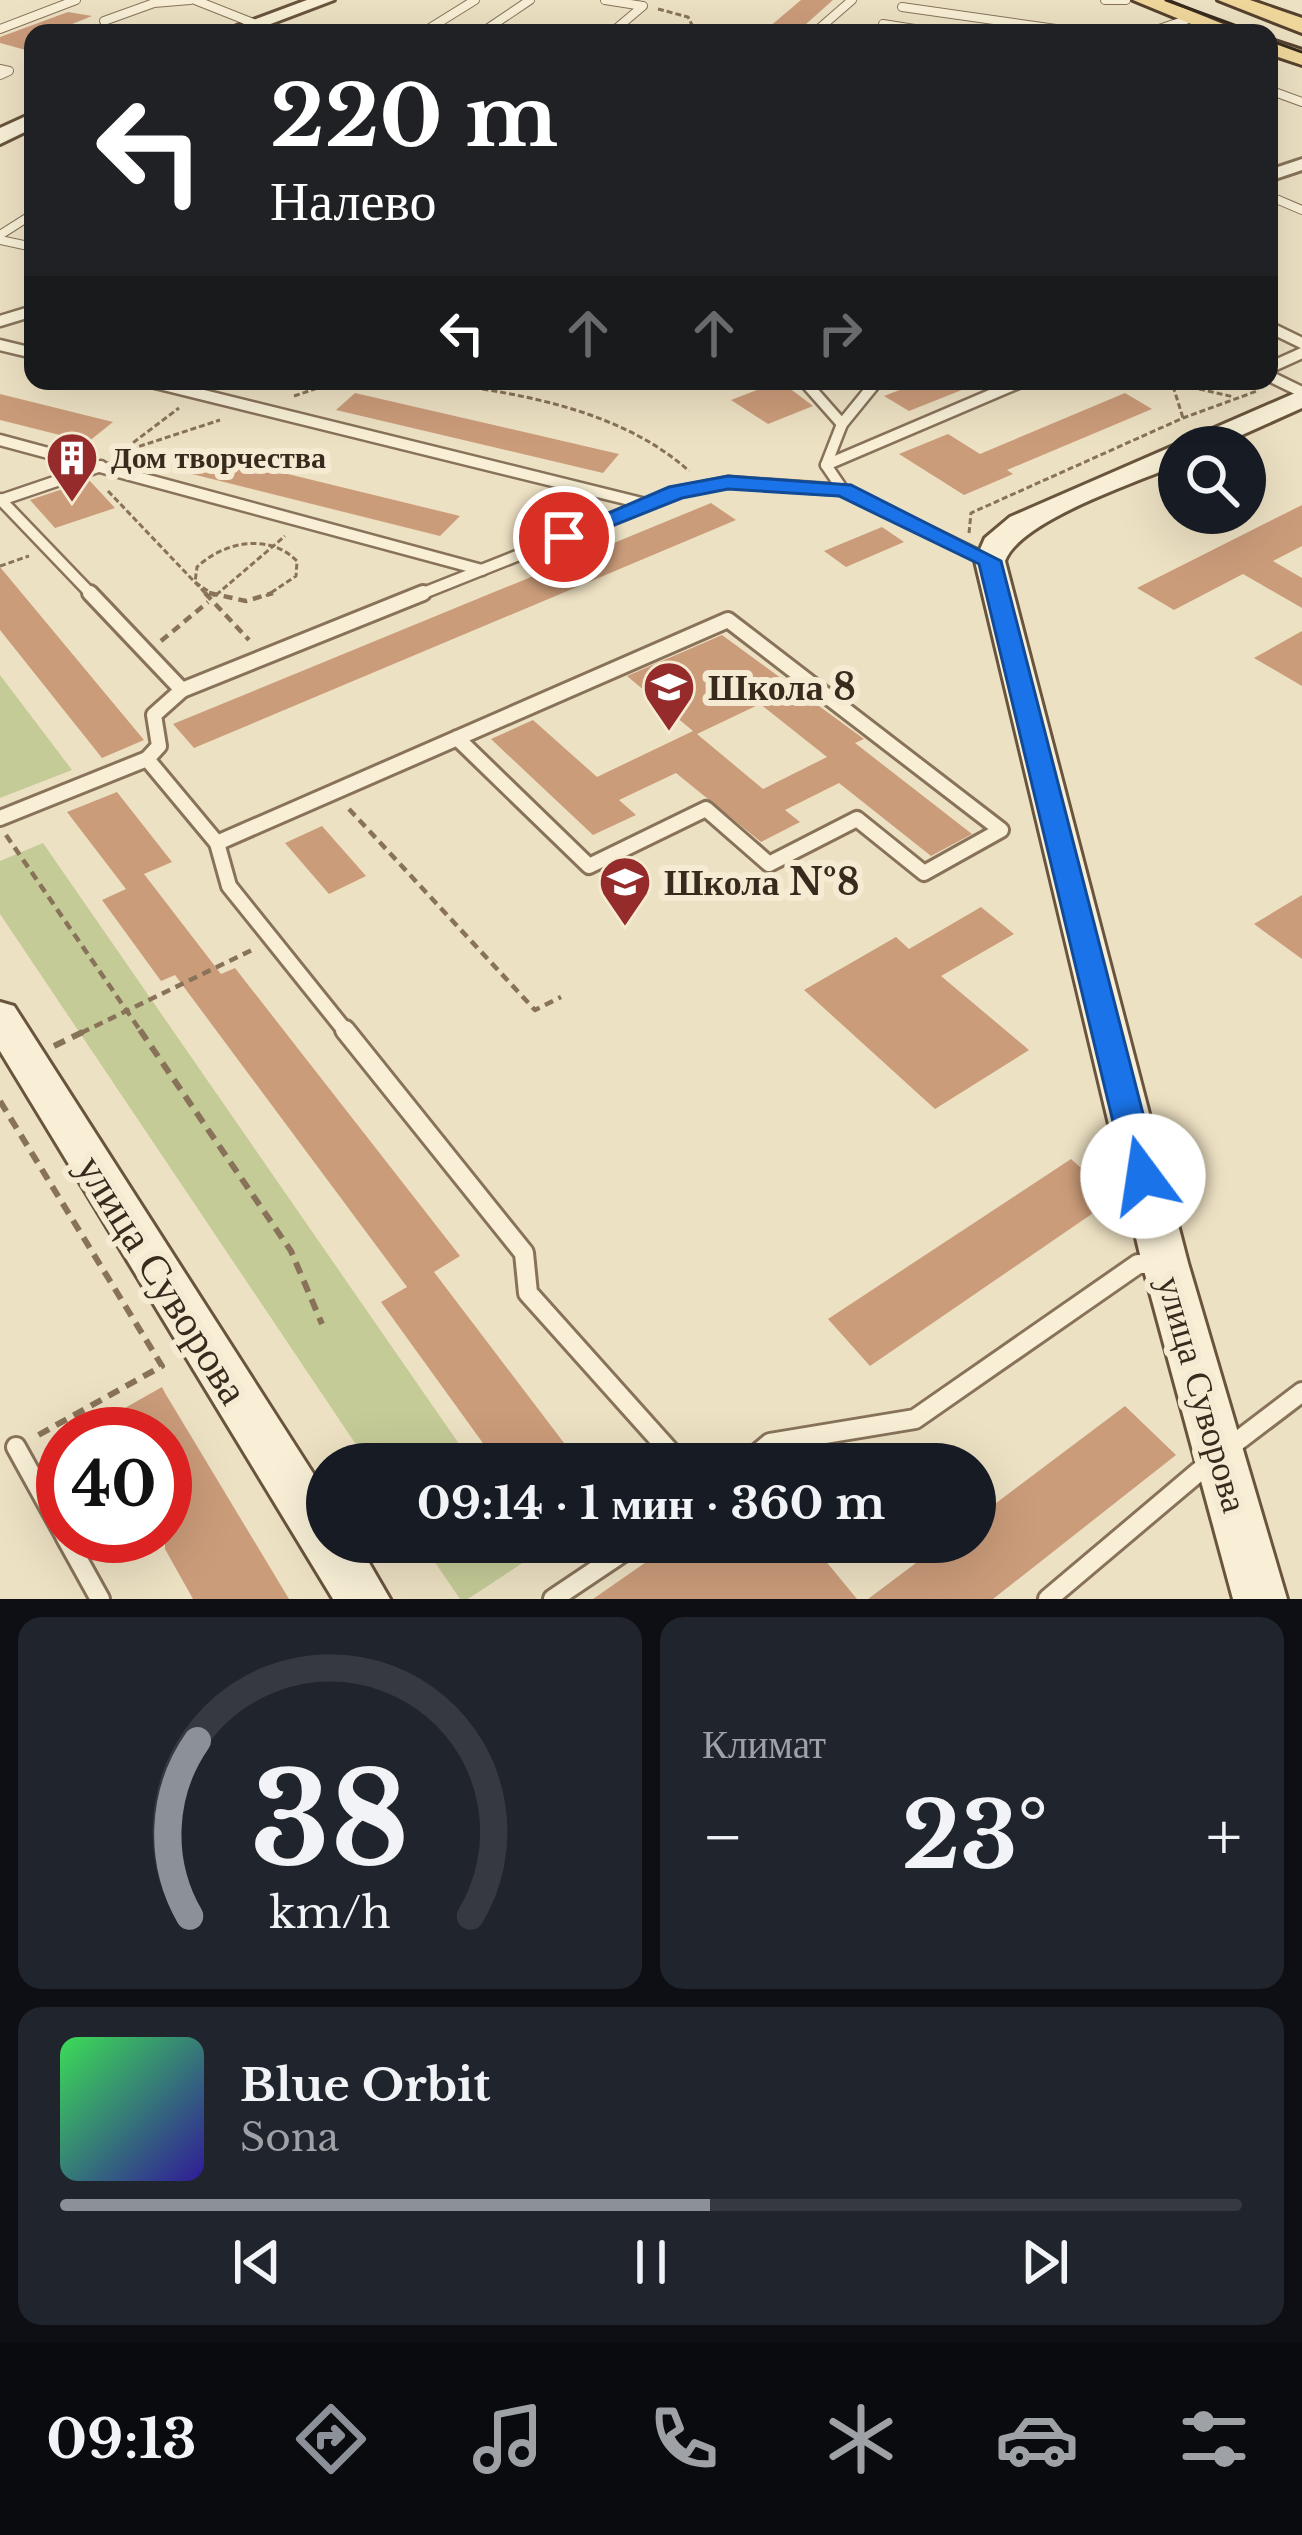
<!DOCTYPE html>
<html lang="ru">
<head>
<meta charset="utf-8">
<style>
	body { margin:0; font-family:"Libre Baskerville",serif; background:#20242c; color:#f1f3f6; height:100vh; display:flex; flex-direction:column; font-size:45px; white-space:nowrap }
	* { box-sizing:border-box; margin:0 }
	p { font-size:39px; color:#9ea1a6 }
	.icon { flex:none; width:66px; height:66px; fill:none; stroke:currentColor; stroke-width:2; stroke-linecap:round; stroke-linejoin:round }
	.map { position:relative; height:1599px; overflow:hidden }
	.side { display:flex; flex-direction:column; gap:18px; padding:18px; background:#0d0f14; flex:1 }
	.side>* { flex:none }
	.hud { position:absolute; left:24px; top:24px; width:1254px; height:366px; border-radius:24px; box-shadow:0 12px 48px #0002; background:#202124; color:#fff; overflow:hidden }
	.fabs { position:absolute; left:1158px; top:426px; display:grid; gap:24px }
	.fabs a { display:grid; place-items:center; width:108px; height:108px; border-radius:50%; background:#171b24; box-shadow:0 12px 48px #0002; font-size:60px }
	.speed { position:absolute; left:36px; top:1407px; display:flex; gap:24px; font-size:60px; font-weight:700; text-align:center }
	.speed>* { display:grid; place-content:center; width:156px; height:156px; border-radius:50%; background:#171b24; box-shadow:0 12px 48px #0002; line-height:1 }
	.speed .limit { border:18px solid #d22; background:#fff; color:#111 }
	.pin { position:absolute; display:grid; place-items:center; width:102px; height:102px; color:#fff; margin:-51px; border:6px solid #fff; border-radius:50%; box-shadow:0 3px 12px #0007 }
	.me { position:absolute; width:132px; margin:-66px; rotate:346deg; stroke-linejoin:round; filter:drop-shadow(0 0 9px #0008) }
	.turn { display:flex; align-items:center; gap:42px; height:252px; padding:0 48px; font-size:54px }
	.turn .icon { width:156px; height:156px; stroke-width:2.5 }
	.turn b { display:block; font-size:84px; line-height:102px }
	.lanes { display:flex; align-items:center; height:114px; padding:0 48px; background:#0003; justify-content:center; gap:60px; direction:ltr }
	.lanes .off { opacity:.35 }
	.big { font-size:90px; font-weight:700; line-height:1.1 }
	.side .widget { flex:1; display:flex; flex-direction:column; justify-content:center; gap:18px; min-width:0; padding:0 42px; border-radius:24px; background:#20242c }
	.side .dial { align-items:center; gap:0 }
	.dial svg { height:312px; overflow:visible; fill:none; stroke:#363941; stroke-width:7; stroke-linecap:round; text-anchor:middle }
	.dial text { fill:#f1f3f6; stroke:none }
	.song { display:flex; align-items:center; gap:36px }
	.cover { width:144px; height:144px; border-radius:18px; background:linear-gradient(135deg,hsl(130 70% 55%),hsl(250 70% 35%)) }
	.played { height:12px; border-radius:6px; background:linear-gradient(90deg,#8c9099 55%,#363941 55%) }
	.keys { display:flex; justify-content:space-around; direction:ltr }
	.heat { display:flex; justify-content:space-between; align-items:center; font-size:66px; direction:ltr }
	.side .tiles { flex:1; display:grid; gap:18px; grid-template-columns:1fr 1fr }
	.widget:last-child { grid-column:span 2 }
	.trip { position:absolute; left:306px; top:1443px; width:690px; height:120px; border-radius:60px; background:#171b24; box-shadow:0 12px 48px #0002; font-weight:700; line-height:120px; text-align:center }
	.menu { display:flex; height:192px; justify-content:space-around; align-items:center; background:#090b0e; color:#9ea1a6 }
	.menu .icon { width:84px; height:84px }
	.menu .active { color:#8c9099 }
	.menu b { font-size:54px; color:#f1f3f6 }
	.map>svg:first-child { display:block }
	.green { fill:#c5cb97 }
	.building { fill:#cb9c7a; fill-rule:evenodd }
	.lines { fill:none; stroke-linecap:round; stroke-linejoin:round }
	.lane-far3-casing { stroke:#88735a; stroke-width:10 }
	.lane-far2-casing { stroke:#88735a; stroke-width:15 }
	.lane-far1-casing { stroke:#88735a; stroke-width:20 }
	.lane-casing { stroke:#88735a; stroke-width:24 }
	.street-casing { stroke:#88735a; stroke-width:6 }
	.secondary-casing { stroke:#69543d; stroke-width:6 }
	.primary-casing { stroke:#55412e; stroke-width:6 }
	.path-far2 { stroke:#88735a; stroke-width:3; stroke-dasharray:6 3; stroke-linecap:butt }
	.path-far1 { stroke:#88735a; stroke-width:4.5; stroke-dasharray:9 6; stroke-linecap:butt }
	.path { stroke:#88735a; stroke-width:6; stroke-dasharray:12 8; stroke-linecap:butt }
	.lane-far3 { stroke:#f8efd6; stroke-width:8 }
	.lane-far2 { stroke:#f8efd6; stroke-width:10 }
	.lane-far1 { stroke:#f8efd6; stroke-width:14 }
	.lane { stroke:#f8efd6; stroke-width:18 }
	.street { fill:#f8efd6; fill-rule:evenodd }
	.secondary { fill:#f8efd6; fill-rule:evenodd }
	.primary { fill:#f0d79c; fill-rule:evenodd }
	.tram { stroke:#382b1e; stroke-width:3 }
	.route { fill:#1a73e8; stroke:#114b97; stroke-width:3 }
	.labels { text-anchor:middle; stroke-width:12; stroke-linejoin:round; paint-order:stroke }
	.far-poi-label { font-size:30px; font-weight:bold; fill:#382b1e; stroke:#f5ebd3; text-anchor:start }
	.poi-label { font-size:36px; font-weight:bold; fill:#382b1e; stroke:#f5ebd3; text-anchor:start }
	.street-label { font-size:36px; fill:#382b1e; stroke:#f5ebd3 }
	.near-street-label { font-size:42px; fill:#382b1e; stroke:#f5ebd3 }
</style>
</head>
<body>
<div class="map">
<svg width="1302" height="1599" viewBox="0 0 1302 1599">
	<rect width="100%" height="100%" fill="#ede1c3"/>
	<!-- green -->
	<g class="green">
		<path d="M0,675l72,95 -72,28z"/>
		<path d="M43,843l430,621h-104l-369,-550v-53z"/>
		<path d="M421,1542h106l9,12 -68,45h-8z"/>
	</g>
	<!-- building -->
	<g class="building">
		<path d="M801,0h32l-37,33h-34z"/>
		<path d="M68,12l24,4 -42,17h-17v19l-33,-9v-6z"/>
		<path d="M780,381l33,25 -45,18 -37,-24z"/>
		<path d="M923,381h59v1l-73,29 -25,-15z"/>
		<path d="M355,393l264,61 -16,19 -267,-63z"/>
		<path d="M1125,393l27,16 -145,61 6,4 -49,21 -65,-41 49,-20 32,20z"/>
		<path d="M0,394l113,28 -25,20 -88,-22z"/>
		<path d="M189,450l271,66 -20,20 -272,-68z"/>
		<path d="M89,480l26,28 -60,20 -25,-28z"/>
		<path d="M711,503l25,17 -542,228 -21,-24z"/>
		<path d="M1302,505v41l-29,15 29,17v30l-59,-34 -69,36 -37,-22z"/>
		<path d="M882,527l22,15 -58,25 -22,-16z"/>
		<path d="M0,567l124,149 20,24 -42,18 -102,-128z"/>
		<path d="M1302,631v55l-48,-28z"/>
		<path d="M722,635l142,104 -9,4 117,91 -41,22 -92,-73 -54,27 15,12 -39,20 -85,-69 -57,27 17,15 -43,20 -102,-96 42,-19 64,57 96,-46 -66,-55zM760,704l67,53 -64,32 -66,-55z"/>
		<path d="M117,792l55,70 -28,12 77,100 14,-6 225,288 -26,16 146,192h-82l-117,-162 26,-15 -232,-312 -14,6 -59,-81 24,-11 -59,-77z"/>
		<path d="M322,826l44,50 -37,18 -44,-51z"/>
		<path d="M1302,895v64l-48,-35z"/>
		<path d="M981,907l33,27 -73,42 88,74 -94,59 -131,-119 92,-53 13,12z"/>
		<path d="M1071,1159l44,39 -245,168 -42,-47z"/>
		<path d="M162,1387l3,6 124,206h-96l-28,-50v-115h-86z"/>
		<path d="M1125,1406l51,49 -183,144h-125l76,-57h31v-23z"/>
		<path d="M675,1542h135l47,57h-264z"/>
	</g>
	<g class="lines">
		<!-- lane-far3 casing -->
		<g class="lane-far3-casing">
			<g id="lane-far3">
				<path d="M195,0l58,23"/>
				<path d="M605,0l38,6 -32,27"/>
				<path d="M1105,0h21"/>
				<path d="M902,7l182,26"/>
				<path d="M104,21l50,-18 36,-3"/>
				<path d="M883,24l57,9"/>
				<path d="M0,29l76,-29"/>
				<path d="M422,33l53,-33"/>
				<path d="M481,33l49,-33"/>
				<path d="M814,33l38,-33"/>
				<path d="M1147,33l45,-15"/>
				<path d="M0,69l9,2 -9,4"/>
				<path d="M1269,90l33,12"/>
				<path d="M1269,196l33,14"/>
				<path d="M0,235l33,-21"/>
				<path d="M0,240l33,7"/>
			</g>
		</g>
		<!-- lane-far2 casing -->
		<g class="lane-far2-casing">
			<g id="lane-far2">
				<path d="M0,321l33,-10"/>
				<path d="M1269,327l33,16"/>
				<path d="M0,345l33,8"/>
				<path d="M1269,368l33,-15"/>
				<path d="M1269,376l33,16"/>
				<path d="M147,381l499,123"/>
				<path d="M804,381l38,43"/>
				<path d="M877,381l-35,43 -16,41 17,25 147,71"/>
				<path d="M0,440l482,130"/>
				<path d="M826,465l197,-84"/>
				<path d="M0,499l93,97"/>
				<path d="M1,500l100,-34"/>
				<path d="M416,596l261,-104 51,-10 115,8"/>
			</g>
		</g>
		<!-- lane-far1 casing -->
		<g class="lane-far1-casing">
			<g id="lane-far1">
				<path d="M182,690l241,-97"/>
				<path d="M147,759l70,84 12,43 118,147"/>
				<path d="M0,818l147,-59 12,-13 -5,-31 28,-25 -92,-97"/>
				<path d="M217,843l511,-223 273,210 -77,43 -67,-54 -88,45 -63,-55 -117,57 -132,-128"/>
			</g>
		</g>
		<!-- lane casing -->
		<g class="lane-casing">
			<g id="lane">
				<path d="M345,1030l179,223 4,40 153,171"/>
				<path d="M16,1447l47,85"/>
				<path d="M1227,1449l75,-57"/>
				<path d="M745,1464l25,-21 145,-24 223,-155h18"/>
				<path d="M65,1536l35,63"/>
				<path d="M553,1599l85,-57"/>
				<path d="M1048,1599l161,-136"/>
			</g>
		</g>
		<!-- street casing -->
		<g class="street-casing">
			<path id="street" d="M1302,159v11l-33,11v-11z"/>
		</g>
		<!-- secondary casing -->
		<g class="secondary-casing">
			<g id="secondary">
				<path d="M307,0h27l-87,33h-29z"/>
				<path d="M33,113v15l-33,16v-16z"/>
				<path d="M1302,390v18l-87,39h-36v17c-41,18 -159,56 -174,97l183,702 99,336h-54l-91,-336 -167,-702 10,-23 25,-21z"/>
				<path d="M0,1002l14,4 313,489v47h30l33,57h-57l-333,-548z"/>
			</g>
		</g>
		<!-- primary casing -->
		<g class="primary-casing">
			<g id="primary">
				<path d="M1133,0h31l81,33h-32z"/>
				<path d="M1218,0h32l52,18v15z"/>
				<path d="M1269,39l33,11v15l-33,-11z"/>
			</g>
		</g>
		<!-- path-far2 -->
		<g class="path-far2">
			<path d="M658,9l30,8 8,16"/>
			<path d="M420,381c91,10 199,27 269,90"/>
			<path d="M1164,381l70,16"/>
			<path d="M337,382l37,-1"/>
			<path d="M1173,386l10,32"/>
			<path d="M294,396l45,-15"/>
			<path d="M126,448l53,-40"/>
			<path d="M122,452l98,-32"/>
			<path d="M108,491l100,105"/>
			<path d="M969,533l2,-20 212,-95 74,-27"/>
			<path d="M0,566l29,-10"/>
			<path d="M216,595l69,-59"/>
			<path d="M215,596l-20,-14 2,-15c28,-26 72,-34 100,-6l-1,15 -30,20"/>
		</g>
		<!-- path-far1 -->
		<g class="path-far1">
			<path d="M205,593l44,47"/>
			<path d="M209,593l37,8 27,-8"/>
			<path d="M161,641l47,-39"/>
			<path d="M349,809l186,201 26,-13"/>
			<path d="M6,835l136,198"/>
			<path d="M81,1033l173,-84"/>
		</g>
		<!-- path -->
		<g class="path">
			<path d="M140,1030l151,221 31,73"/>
			<path d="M54,1046l33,-16"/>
			<path d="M0,1101l162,265 -127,71"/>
		</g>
		<!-- lane-far3 -->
		<use href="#lane-far3" class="lane-far3"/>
		<!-- lane-far2 -->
		<use href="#lane-far2" class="lane-far2"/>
		<!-- lane-far1 -->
		<use href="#lane-far1" class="lane-far1"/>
		<!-- lane -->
		<use href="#lane" class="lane"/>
		<!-- street -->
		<use href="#street" class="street"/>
		<!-- secondary -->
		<use href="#secondary" class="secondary"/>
		<!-- primary -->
		<use href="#primary" class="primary"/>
		<!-- tram -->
		<g class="tram">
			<path d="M1166,0l90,33"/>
			<path d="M1269,40l33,12"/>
		</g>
	</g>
	<!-- route -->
	<path class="route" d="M728,476l123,9 150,76 158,615 -4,9 -12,4 -12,-4 -5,-9 -147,-612 -140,-68 -111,-7 -46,9 -110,44h-16l-3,-5 116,-50z"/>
	<!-- icons -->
	<defs>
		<g id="building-pin" transform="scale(2.7)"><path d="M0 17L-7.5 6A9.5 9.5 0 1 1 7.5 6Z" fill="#962b2b" stroke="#f5ebd3"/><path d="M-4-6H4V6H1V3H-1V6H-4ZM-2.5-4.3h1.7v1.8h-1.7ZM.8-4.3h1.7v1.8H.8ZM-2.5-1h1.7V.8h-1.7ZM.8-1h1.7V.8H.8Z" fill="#fff"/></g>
		<g id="school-pin" transform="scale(2.7)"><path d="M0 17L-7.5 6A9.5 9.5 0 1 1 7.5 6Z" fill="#962b2b" stroke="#f5ebd3"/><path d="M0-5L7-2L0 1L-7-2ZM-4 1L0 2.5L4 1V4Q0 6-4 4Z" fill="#fff"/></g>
	</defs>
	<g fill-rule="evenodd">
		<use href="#building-pin" x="72" y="458"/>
		<use href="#school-pin" x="669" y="687"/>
		<use href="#school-pin" x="625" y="882"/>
	</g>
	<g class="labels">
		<!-- far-poi labels -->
		<g class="far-poi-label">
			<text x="111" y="468">Дом творчества</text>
		</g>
		<!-- poi labels -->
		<g class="poi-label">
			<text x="708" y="700">Школа 8</text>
			<text x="664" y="895">Школа №8</text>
		</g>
		<!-- street labels -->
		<g class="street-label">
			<text transform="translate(1203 1394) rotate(74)" y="13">улица Суворова</text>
		</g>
		<!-- near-street labels -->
		<g class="near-street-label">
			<text transform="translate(163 1279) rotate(58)" y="15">улица Суворова</text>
		</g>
	</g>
</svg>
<div class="fabs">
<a><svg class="icon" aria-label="search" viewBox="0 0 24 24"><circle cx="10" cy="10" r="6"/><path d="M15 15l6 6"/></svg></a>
</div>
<div class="speed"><div class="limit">40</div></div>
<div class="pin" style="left:564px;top:537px;background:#d93025"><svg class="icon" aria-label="arrive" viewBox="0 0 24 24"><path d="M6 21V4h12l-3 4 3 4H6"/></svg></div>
<svg class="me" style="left:1143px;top:1176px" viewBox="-20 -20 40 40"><circle r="19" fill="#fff"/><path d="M0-13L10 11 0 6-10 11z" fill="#1a73e8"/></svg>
<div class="trip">09:14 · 1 мин · 360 m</div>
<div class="hud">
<div class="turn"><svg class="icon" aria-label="left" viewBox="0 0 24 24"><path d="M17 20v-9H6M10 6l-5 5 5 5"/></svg><div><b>220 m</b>Налево</div></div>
<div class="lanes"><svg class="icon" aria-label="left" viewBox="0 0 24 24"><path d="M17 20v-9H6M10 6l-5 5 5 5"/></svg><svg class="icon off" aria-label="ahead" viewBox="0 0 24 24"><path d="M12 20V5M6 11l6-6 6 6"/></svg><svg class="icon off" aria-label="ahead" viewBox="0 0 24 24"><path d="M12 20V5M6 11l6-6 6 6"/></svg><svg class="icon off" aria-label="right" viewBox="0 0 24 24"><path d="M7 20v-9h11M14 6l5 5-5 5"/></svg></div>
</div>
</div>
<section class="side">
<div class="tiles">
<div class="widget dial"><svg viewBox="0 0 100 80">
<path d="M14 69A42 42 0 1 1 86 69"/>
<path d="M14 69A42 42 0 0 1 16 24" stroke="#8c9099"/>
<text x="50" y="56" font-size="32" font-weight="700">38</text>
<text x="50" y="72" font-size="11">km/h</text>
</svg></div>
<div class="widget"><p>Климат</p>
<div class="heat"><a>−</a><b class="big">23°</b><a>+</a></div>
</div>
<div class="widget">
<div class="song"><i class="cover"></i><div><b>Blue Orbit</b><p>Sona</p></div></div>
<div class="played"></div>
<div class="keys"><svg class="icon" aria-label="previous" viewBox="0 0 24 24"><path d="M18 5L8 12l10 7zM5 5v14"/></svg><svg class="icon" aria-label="pause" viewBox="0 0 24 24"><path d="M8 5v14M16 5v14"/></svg><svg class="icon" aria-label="next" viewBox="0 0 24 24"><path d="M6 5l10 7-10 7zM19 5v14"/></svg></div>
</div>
</div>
</section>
<nav class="menu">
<b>09:13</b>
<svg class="icon active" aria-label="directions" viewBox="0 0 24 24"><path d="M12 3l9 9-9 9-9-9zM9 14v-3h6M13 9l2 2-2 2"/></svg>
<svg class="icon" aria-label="music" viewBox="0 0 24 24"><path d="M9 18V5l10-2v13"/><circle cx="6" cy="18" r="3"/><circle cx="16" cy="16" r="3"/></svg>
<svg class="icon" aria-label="phone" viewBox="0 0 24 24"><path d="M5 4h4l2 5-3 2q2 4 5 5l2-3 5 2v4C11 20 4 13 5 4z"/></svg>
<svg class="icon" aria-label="climate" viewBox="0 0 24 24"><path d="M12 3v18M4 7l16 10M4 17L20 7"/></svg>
<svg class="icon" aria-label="car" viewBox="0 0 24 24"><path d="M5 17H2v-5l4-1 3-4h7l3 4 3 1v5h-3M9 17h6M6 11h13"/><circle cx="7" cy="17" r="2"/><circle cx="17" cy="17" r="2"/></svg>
<svg class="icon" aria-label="filters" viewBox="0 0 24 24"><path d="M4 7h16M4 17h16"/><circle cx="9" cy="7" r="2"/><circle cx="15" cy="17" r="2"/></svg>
</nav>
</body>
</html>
